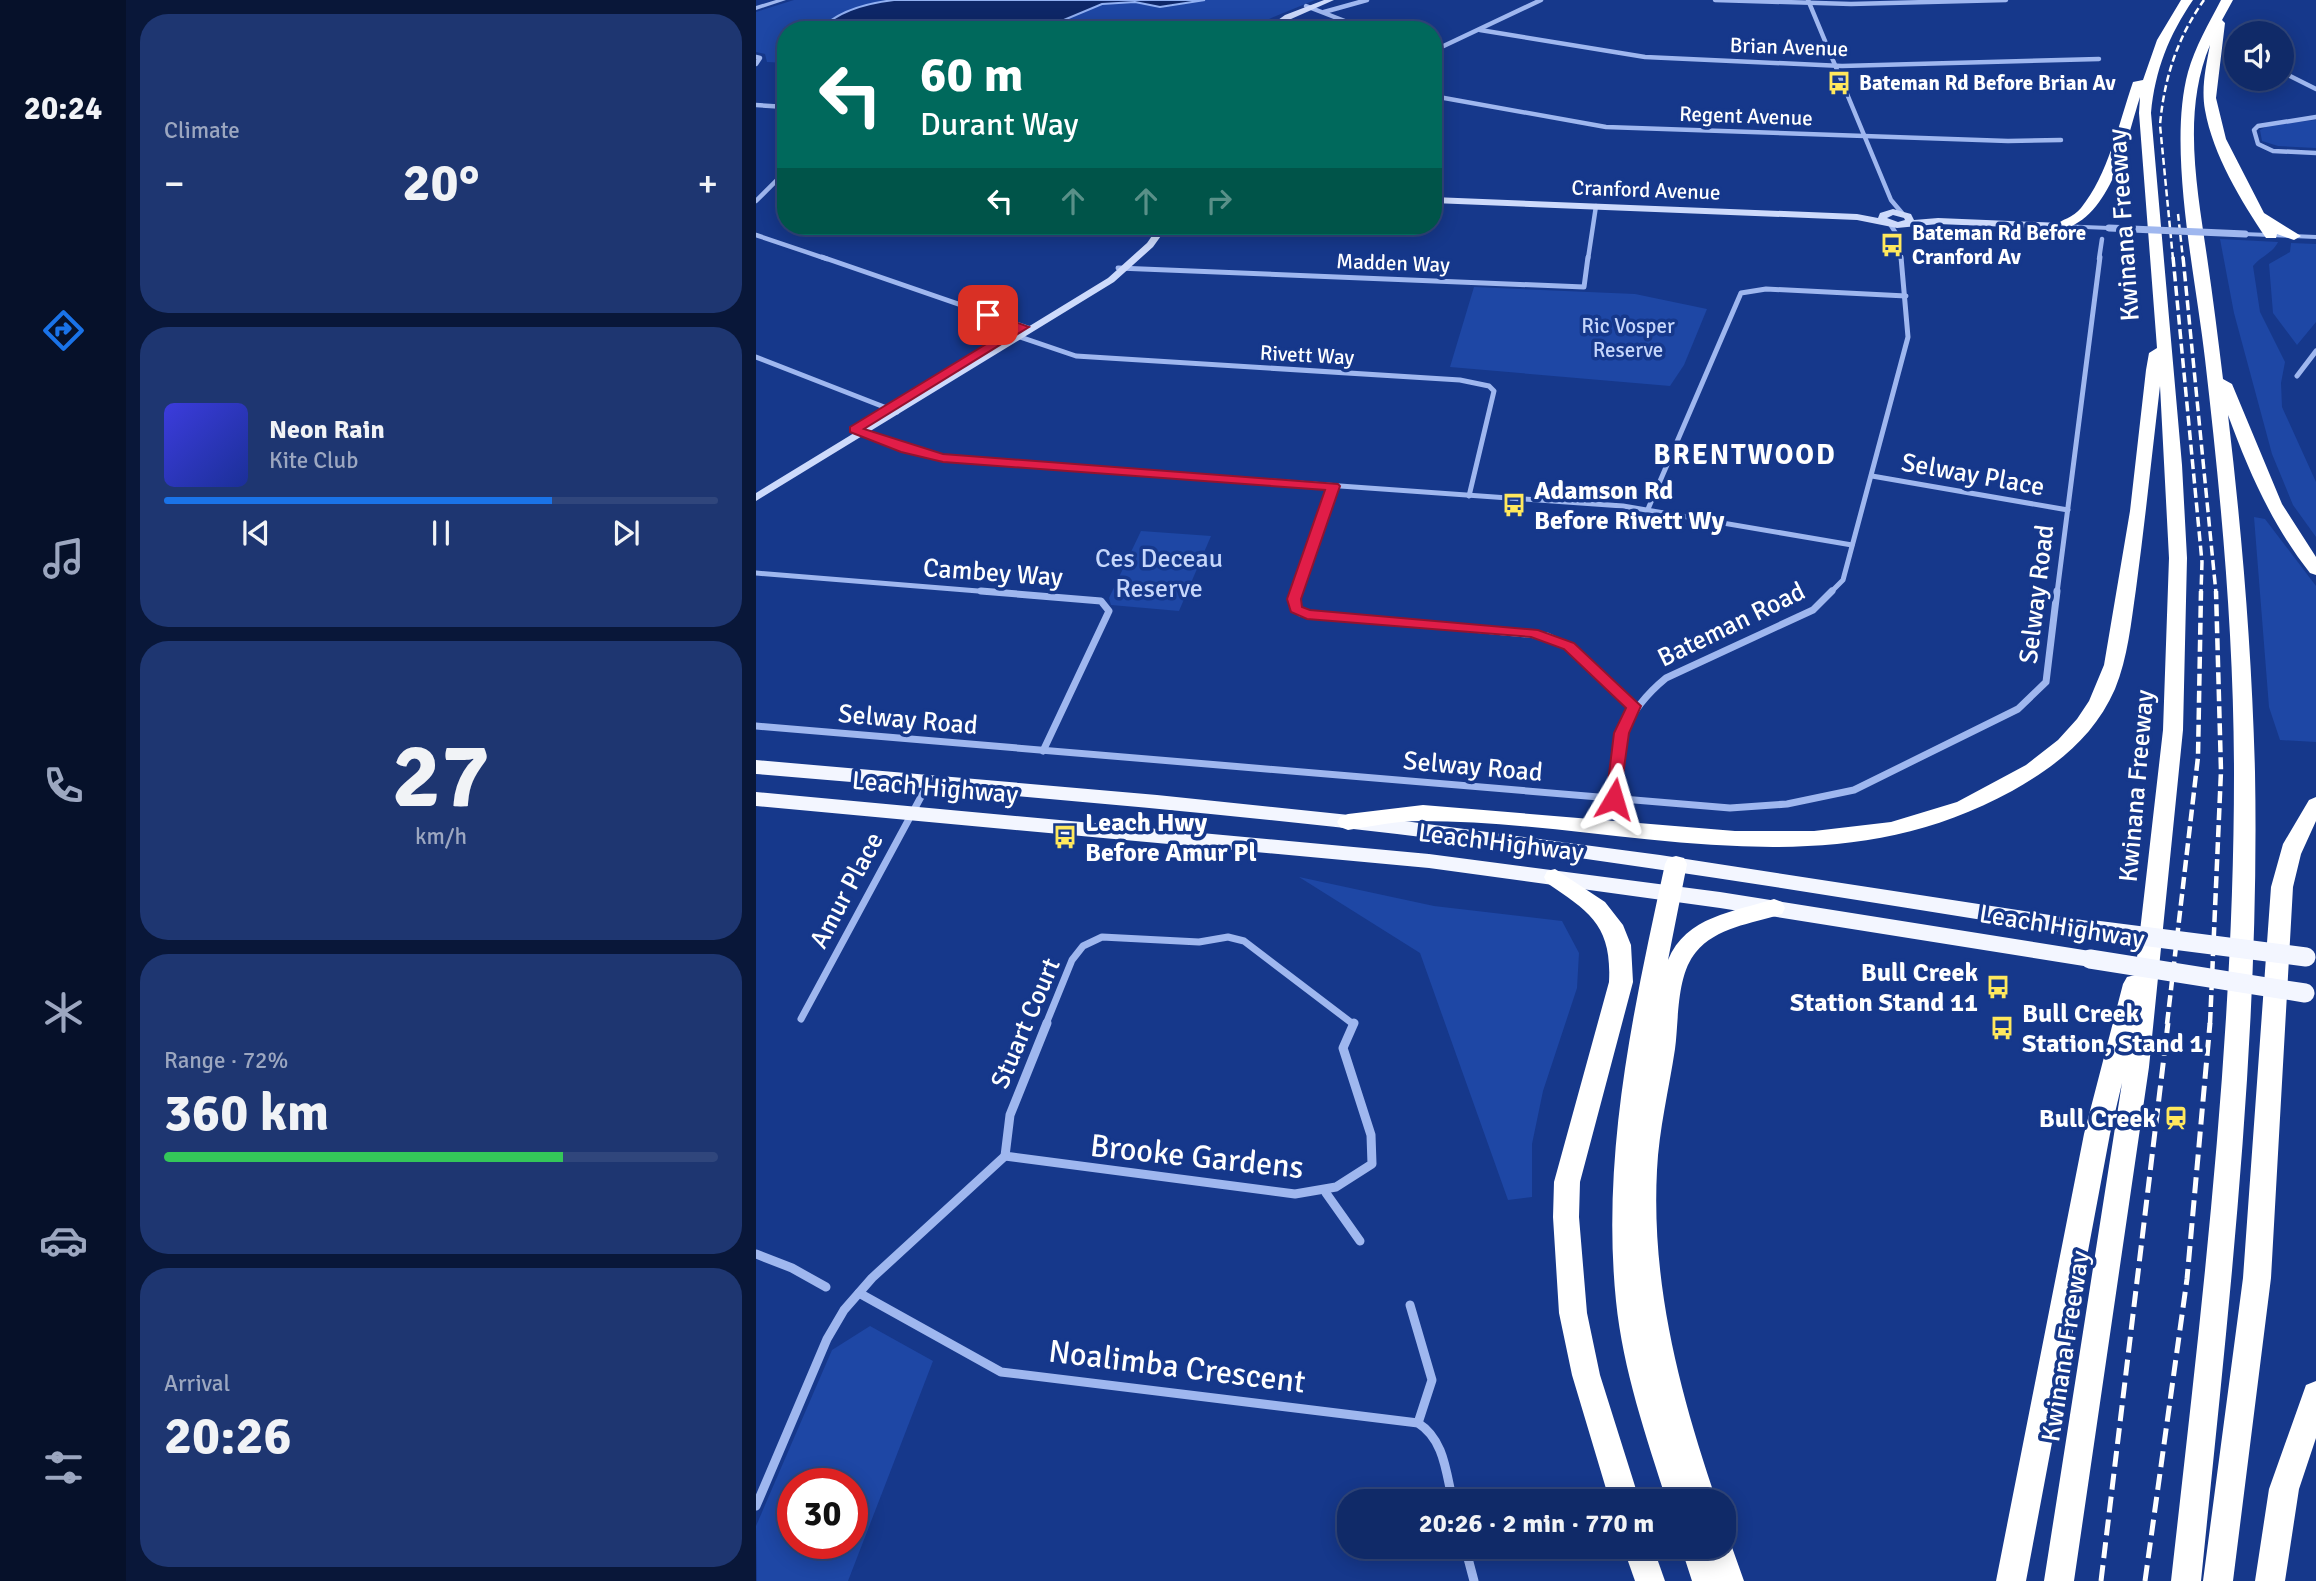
<!DOCTYPE html>
<html lang="en">
<head>
<meta charset="utf-8">
<style>
	body { margin:0; font-family:Signika,sans-serif; background:#1e3671; color:#f1f3f6; height:100vh; display:flex; flex-direction:column; font-size:26px; white-space:nowrap }
	* { box-sizing:border-box; margin:0 }
	p { font-size:23px; color:#9ca7c0 }
	.icon { flex:none; width:38px; height:38px; fill:none; stroke:currentColor; stroke-width:2; stroke-linecap:round; stroke-linejoin:round }
	.map { position:relative; flex:1; overflow:hidden }
	.sheet { display:flex; flex-direction:column; gap:14px; padding:14px; background:#091739; width:630px }
	.sheet>* { flex:none }
	.guide { position:absolute; left:21px; top:21px; width:665px; height:214px; border-radius:28px; box-shadow:0 4px 18px #0003,0 0 0 2px #30467c; background:#00695c; color:#fff; overflow:hidden }
	.fabs { position:absolute; left:1468px; top:21px; display:grid; gap:14px }
	.fabs a { display:grid; place-items:center; width:70px; height:70px; border-radius:50%; background:#102a68; box-shadow:0 4px 18px #0003,0 0 0 2px #30467c; font-size:35px }
	.speed { position:absolute; left:21px; top:1468px; display:flex; gap:14px; font-size:35px; font-weight:700; text-align:center }
	.speed>* { display:grid; place-content:center; width:91px; height:91px; border-radius:50%; background:#102a68; box-shadow:0 4px 18px #0003,0 0 0 2px #30467c; line-height:1 }
	.speed .limit { border:10px solid #d22; background:#fff; color:#111 }
	.pin { position:absolute; display:grid; place-items:center; width:60px; height:60px; color:#fff; margin:-30px; border-radius:14px; box-shadow:0 4px 10px #0006 }
	.me { position:absolute; width:77px; margin:-38px; rotate:7deg; stroke-linejoin:round; filter:drop-shadow(0 0 5px #0008) }
	.turn { display:flex; align-items:center; gap:24px; height:147px; padding:0 28px; font-size:32px }
	.turn .icon { width:91px; height:91px; stroke-width:2.5 }
	.turn b { display:block; font-size:49px; line-height:60px }
	.lanes { display:flex; align-items:center; height:66px; padding:0 28px; background:#0003; justify-content:center; gap:35px; direction:ltr }
	.lanes .off { opacity:.35 }
	.big { font-size:52px; font-weight:800; line-height:1.1 }
	.sheet .card { flex:1; display:flex; flex-direction:column; justify-content:center; gap:10px; min-width:0; padding:0 24px; border-radius:28px; background:#1e3671 }
	.sheet .dial { align-items:center; gap:0 }
	.dial b { font-size:91px; line-height:1 }
	.song { display:flex; align-items:center; gap:21px }
	.cover { width:84px; height:84px; border-radius:10px; background:linear-gradient(135deg,hsl(240 70% 55%),hsl(230 70% 35%)) }
	.played { height:7px; border-radius:4px; background:linear-gradient(90deg,#1a73e8 70%,#30467c 70%) }
	.keys { display:flex; justify-content:space-around; direction:ltr }
	.heat { display:flex; justify-content:space-between; align-items:center; font-size:38px; direction:ltr }
	.charge { height:10px; border-radius:5px; background:linear-gradient(90deg,#34c759 72%,#30467c 0) }
	.trip { position:absolute; left:581px; top:1489px; width:399px; height:70px; border-radius:28px; background:#102a68; box-shadow:0 4px 18px #0003,0 0 0 2px #30467c; font-weight:800; line-height:70px; text-align:center }
	main { display:flex; flex:1; min-height:0 }
	.menu { display:flex; flex-direction:column; width:126px; justify-content:space-around; align-items:center; background:#06112a; color:#9ca7c0 }
	.menu .icon { width:49px; height:49px }
	.menu .on { color:#1a73e8 }
	.menu b { font-size:32px; color:#f1f3f6 }
	.map>svg:first-child { display:block }
	.green { fill:#1e47a5; fill-rule:evenodd }
	.water { fill:#0e2768; stroke:#91b0f2; stroke-width:2 }
	.lines { fill:none; stroke-linecap:round; stroke-linejoin:round }
	.minor-far3 { stroke:#9fb7ef; stroke-width:4.5 }
	.minor-far2 { stroke:#9fb7ef; stroke-width:5 }
	.minor-far1 { stroke:#9fb7ef; stroke-width:7 }
	.minor { stroke:#9fb7ef; stroke-width:9 }
	.tertiary { fill:#9fb7ef; fill-rule:evenodd }
	.secondary { fill:#cddafb; fill-rule:evenodd }
	.trunk { fill:#f3f6ff; fill-rule:evenodd }
	.motorway { fill:#fff; fill-rule:evenodd }
	.rail-far3 { stroke:#fff; stroke-width:2.5; stroke-dasharray:7 3.5; stroke-linecap:butt }
	.rail-far2 { stroke:#fff; stroke-width:3.5; stroke-dasharray:10 4.5; stroke-linecap:butt }
	.rail-far1 { stroke:#fff; stroke-width:4.5; stroke-dasharray:12 5; stroke-linecap:butt }
	.rail { stroke:#fff; stroke-width:5; stroke-dasharray:16 7; stroke-linecap:butt }
	.tertiary-bridge { stroke:#9fb7ef; stroke-width:7 }
	.trunk-bridge { stroke:#f3f6ff; stroke-width:19 }
	.route { fill:#e11d48; stroke:#92132f; stroke-width:2 }
	.labels { text-anchor:middle; stroke-width:7; stroke-linejoin:round; paint-order:stroke }
	.far-street-label { font-size:21px; fill:#fff; stroke:#16388b }
	.far-poi-label { font-size:21px; font-weight:bold; fill:#fff; stroke:#16388b; text-anchor:start }
	.far-park-label { font-size:21px; fill:#c5d6fb; stroke:#16388b }
	.street-label { font-size:26px; fill:#fff; stroke:#16388b }
	.poi-label { font-size:26px; font-weight:bold; fill:#fff; stroke:#16388b; text-anchor:start }
	.park-label { font-size:26px; fill:#c5d6fb; stroke:#16388b }
	.far-district-label { font-size:28px; font-weight:bold; letter-spacing:2px; fill:#fff; stroke:#16388b }
	.near-street-label { font-size:32px; fill:#fff; stroke:#16388b }
</style>
</head>
<body>
<main>
<nav class="menu">
<b>20:24</b>
<svg class="icon on" aria-label="directions" viewBox="0 0 24 24"><path d="M12 3l9 9-9 9-9-9zM9 14v-3h6M13 9l2 2-2 2"/></svg>
<svg class="icon" aria-label="music" viewBox="0 0 24 24"><path d="M9 18V5l10-2v13"/><circle cx="6" cy="18" r="3"/><circle cx="16" cy="16" r="3"/></svg>
<svg class="icon" aria-label="phone" viewBox="0 0 24 24"><path d="M5 4h4l2 5-3 2q2 4 5 5l2-3 5 2v4C11 20 4 13 5 4z"/></svg>
<svg class="icon" aria-label="climate" viewBox="0 0 24 24"><path d="M12 3v18M4 7l16 10M4 17L20 7"/></svg>
<svg class="icon" aria-label="car" viewBox="0 0 24 24"><path d="M5 17H2v-5l4-1 3-4h7l3 4 3 1v5h-3M9 17h6M6 11h13"/><circle cx="7" cy="17" r="2"/><circle cx="17" cy="17" r="2"/></svg>
<svg class="icon" aria-label="filters" viewBox="0 0 24 24"><path d="M4 7h16M4 17h16"/><circle cx="9" cy="7" r="2"/><circle cx="15" cy="17" r="2"/></svg>
</nav>
<section class="sheet">
<div class="card"><p>Climate</p>
<div class="heat"><a>−</a><b class="big">20°</b><a>+</a></div>
</div>
<div class="card">
<div class="song"><i class="cover"></i><div><b>Neon Rain</b><p>Kite Club</p></div></div>
<div class="played"></div>
<div class="keys"><svg class="icon" aria-label="previous" viewBox="0 0 24 24"><path d="M18 5L8 12l10 7zM5 5v14"/></svg><svg class="icon" aria-label="pause" viewBox="0 0 24 24"><path d="M8 5v14M16 5v14"/></svg><svg class="icon" aria-label="next" viewBox="0 0 24 24"><path d="M6 5l10 7-10 7zM19 5v14"/></svg></div>
</div>
<div class="card dial"><b>27</b><p>km/h</p></div>
<div class="card"><p>Range · 72%</p><b class="big">360 km</b><div class="charge"></div></div>
<div class="card"><p>Arrival</p><b class="big">20:26</b></div>
</section>
<div class="map">
<svg width="1560" height="1581" viewBox="0 0 1560 1581">
	<rect width="100%" height="100%" fill="#16388b"/>
	<!-- green -->
	<g class="green">
		<path d="M38,0h521l-46,19 -13,11h-470v33l-19,-1 -2,-8 -9,-2v-40z"/>
		<path d="M1560,120v28l-38,-2 -16,-5 -2,-11 10,-5z"/>
		<path d="M1464,239l58,3c-5,11 -17,14 -25,24l7,46 25,50 -4,21 1,24 34,75v55l-23,-32 -21,-51 -38,-141z"/>
		<path d="M1535,243l25,1v78l-19,23 -24,-32 -4,-49 21,-12z"/>
		<path d="M718,287l161,7 72,15 -23,56 -14,21 -220,-19z"/>
		<path d="M1498,517l11,2 51,67v156l-36,-2 -11,-33z"/>
		<path d="M385,531l70,5 -32,75 -68,-6 -2,-7z"/>
		<path d="M543,877l135,29 128,15 17,32 -2,35 -34,103 -11,53v53l-24,3 -88,-247z"/>
		<path d="M114,1326l63,35 -85,220h-91l-1,-55 76,-176zM37,1484h59v60h-59z"/>
	</g>
	<!-- water -->
	<path class="water" d="M138,0h311l-45,7 -25,-5 -33,2 -62,26h-220c18,-20 48,-27 74,-30z"/>
	<g class="lines">
		<!-- minor-far3 -->
		<g class="minor-far3">
			<path d="M959,0l136,4 155,-4"/>
			<path d="M1052,0l83,200 11,13"/>
			<path d="M550,6l62,24"/>
			<path d="M568,12l43,-12"/>
			<path d="M724,30l165,27 197,9 257,-7"/>
			<path d="M677,51l108,-51"/>
			<path d="M0,57l4,1 -4,6"/>
			<path d="M1526,72l34,17"/>
			<path d="M677,96l173,31 402,14 53,-1"/>
			<path d="M0,105l30,2"/>
			<path d="M1560,117l-58,9 -4,4 4,14 15,7 43,2"/>
			<path d="M0,201l30,-30"/>
			<path d="M1134,224l9,14 2,21"/>
			<path d="M0,235l71,24"/>
			<path d="M832,259l8,-53"/>
			<path d="M1343,259l3,-20"/>
		</g>
		<!-- minor-far2 -->
		<g class="minor-far2">
			<path d="M66,257l209,72"/>
			<path d="M362,268l466,19 4,-30"/>
			<path d="M255,334l65,22 384,24 29,6 5,5 -25,105"/>
			<path d="M0,357l141,55"/>
			<path d="M1541,376l19,-25"/>
			<path d="M99,430l51,19 37,9 680,48 229,39"/>
			<path d="M1116,476l196,34"/>
			<path d="M892,509l93,-216 25,-4 140,7"/>
			<path d="M0,573l247,20"/>
			<path d="M540,593l37,-107"/>
			<path d="M1074,593l13,-13 65,-243 -7,-80"/>
			<path d="M1301,593l43,-336"/>
		</g>
		<!-- minor-far1 -->
		<g class="minor-far1">
			<path d="M225,591l120,10 8,10 -66,140"/>
			<path d="M541,591l-4,14 7,8 247,23 22,10 65,61"/>
			<path d="M0,726l974,82 57,-4 67,-14 164,-81 28,-27 11,-91"/>
			<path d="M858,799c5,-56 7,-84 52,-121l147,-68 19,-19"/>
			<path d="M45,1019l128,-237"/>
			<path d="M290,1024l26,-64 11,-14 19,-9 97,5 29,-5 16,4 109,83"/>
		</g>
		<!-- minor -->
		<g class="minor">
			<path d="M291,1023l-37,92 -5,41 290,38 41,-7 36,-23 -1,-29 -28,-87 11,-25"/>
			<path d="M570,1193l34,48"/>
			<path d="M0,1254l36,14 34,19"/>
			<path d="M103,1293l142,79 417,51c27,17 28,51 35,79"/>
			<path d="M654,1305l22,75 -14,43"/>
			<path d="M0,1506l71,-167 17,-29 28,-32 133,-122"/>
			<path d="M709,1547l9,34"/>
		</g>
		<!-- tertiary -->
		<g class="tertiary">
			<path d="M20,0h10l-30,10v-4z"/>
			<path d="M1302,224l51,2 4,2 -4,2 -48,-2h-3z"/>
			<path d="M1486,232l74,3v4l-71,-3 -4,-2z"/>
		</g>
		<!-- secondary -->
		<g class="secondary">
			<path d="M568,0h10l-43,19 -17,11h-10l21,-15z"/>
			<path d="M677,197l424,17 21,4 2,-5 13,-4 18,5 3,6 24,-2 123,5 5,3 -5,3 -123,-5 -41,4 -40,-8 -424,-17zM1137,215l11,3 1,2 -7,2 -11,-4z"/>
			<path d="M403,226h9l-15,21 -39,35 -358,219v-8l352,-215 39,-35z"/>
		</g>
		<!-- trunk -->
		<g class="trunk">
			<path d="M0,760l401,35 240,25 263,35 435,67 7,2 3,6 -3,6 -7,2c-232,-37 -464,-76 -698,-104 -213,-25 -427,-42 -641,-60z"/>
			<path d="M0,792l673,62 291,38 370,59 7,2 4,6 -4,6 -7,2 -370,-59 -291,-40 -673,-62z"/>
		</g>
		<!-- motorway -->
		<g class="motorway">
			<path d="M1425,0h12c-24,35 -38,70 -42,113l31,352 5,93 -4,172 -34,337 -75,514h-30l78,-498 -12,51 -84,447h-30l88,-447 39,-150 4,-7 8,-2 28,-245 6,-172 -9,-172c-8,68 -15,136 -24,203 -5,34 -8,68 -21,100 -21,48 -59,77 -103,102 -191,105 -388,30 -591,30 -24,0 -49,5 -73,9l-8,-3 -3,-5 3,-5 8,-3 75,-9 312,26h79l77,-9 66,-20 69,-37 32,-25 19,-21 12,-18 15,-36 26,-154 16,-141 3,-17 8,-5 -18,-235 1,-16c-14,44 -28,120 -79,133l-7,-4c8,-7 19,-8 27,-18 27,-33 38,-85 52,-126l10,-2 14,-40z"/>
			<path d="M1465,0h12l-11,20 3,3 -9,75 10,41 38,74 37,23 -7,4 -17,-6 -1,4h-10c-25,-37 -53,-83 -61,-128 -4,-22 1,-44 5,-65 -28,67 -13,142 -3,212 6,41 11,81 16,122l9,5 50,120 34,53v18l-6,-2c-38,-48 -61,-101 -82,-158 14,119 24,237 27,357 5,270 -27,541 -54,809h-30c30,-268 63,-537 63,-807 0,-139 -13,-277 -29,-415 -9,-81 -38,-210 -17,-287 7,-25 21,-49 33,-72z"/>
			<path d="M1560,797v24l-15,33 -8,33 -22,391 -38,303h-30l40,-303 28,-391 12,-43 26,-44z"/>
			<path d="M920,856l8,2 3,6 -19,96c18,-44 66,-48 106,-61l8,3 3,6 -3,6c-28,9 -66,13 -86,38 -20,24 -17,68 -21,97 -6,40 -16,80 -18,121 -6,115 23,224 60,332h-50c-21,-66 -44,-132 -51,-201 -15,-148 18,-294 49,-437l3,-6z"/>
			<path d="M799,869l50,33 18,23 8,20 2,37 -53,200 -1,35 8,96 13,62 40,127h-30l-38,-127 -13,-62 -6,-96 1,-35 55,-200c3,-56 -19,-70 -62,-99l-3,-6 3,-6z"/>
			<path d="M1560,1381v57l-17,51 -14,92h-30l14,-92 37,-104z"/>
			<path d="M968,1535l4,1 16,45h-52l-11,-34h43z"/>
			<path d="M867,1547h30l12,34h-30z"/>
		</g>
		<!-- rail-far3 -->
		<g class="rail-far3">
			<path d="M1422,214l5,45"/>
			<path d="M1417,259l-13,-134c4,-46 17,-87 44,-125"/>
		</g>
		<!-- rail-far2 -->
		<g class="rail-far2">
			<path d="M1417,257l29,305 -1,31"/>
			<path d="M1427,257l33,336"/>
		</g>
		<!-- rail-far1 -->
		<g class="rail-far1">
			<path d="M1411,1024l31,-267 3,-166"/>
			<path d="M1454,1024l11,-253 -5,-180"/>
		</g>
		<!-- rail -->
		<g class="rail">
			<path d="M1345,1581l67,-558"/>
			<path d="M1389,1581l42,-302 23,-256"/>
		</g>
		<!-- tertiary-bridge -->
		<path class="tertiary-bridge" d="M1353,228l136,6"/>
		<!-- trunk-bridge -->
		<g class="trunk-bridge">
			<path d="M1339,930l211,27"/>
			<path d="M1334,959l215,34"/>
		</g>
	</g>
	<!-- route -->
	<path class="route" d="M232,312l41,15 -165,102 79,25 395,30 2,2 -39,113 1,8 8,3 228,20 36,13 67,63 -12,27 -10,70 -5,2 -8,-6 8,-66 12,-25 -62,-59 -33,-12 -224,-18 -16,-7 -4,-13 38,-109 -382,-28 -42,-10 -51,-20v-5l164,-100 -30,-9v-5z"/>
	<!-- icons -->
	<defs>
		<g id="bus-bare" transform="scale(1.89)"><path d="M-5-6H5V4H4V6H2V4H-2V6H-4V4H-5ZM-3.5-4V0h7V-4ZM-3.5 1.2v1.5H-2V1.2ZM2 1.2v1.5H3.5V1.2Z" fill="#ffe85d" stroke="#16388b" stroke-width="2.5" paint-order="stroke"/></g>
		<g id="station-bare" transform="scale(1.89)"><path d="M-3-6H3Q5-6 5-4V2Q5 4 3 4L4.5 6H3L1.5 4h-3L-3 6H-4.5L-3 4Q-5 4-5 2V-4Q-5-6-3-6ZM-3.5-4v3h7v-3ZM-3.5 1v1.5H-2V1ZM2 1v1.5H3.5V1Z" fill="#ffe85d" stroke="#16388b" stroke-width="2.5" paint-order="stroke"/></g>
	</defs>
	<g fill-rule="evenodd">
		<use href="#bus-bare" x="1083" y="83"/>
		<use href="#bus-bare" x="1136" y="245"/>
		<use href="#bus-bare" x="758" y="505"/>
		<use href="#bus-bare" x="309" y="837"/>
		<use href="#bus-bare" x="1242" y="987"/>
		<use href="#bus-bare" x="1246" y="1028"/>
		<use href="#station-bare" x="1420" y="1118"/>
	</g>
	<g class="labels">
		<!-- far-street labels -->
		<g class="far-street-label">
			<text transform="translate(1033 47) rotate(2)" y="7">Brian Avenue</text>
			<text transform="translate(990 116) rotate(2)" y="7">Regent Avenue</text>
			<text transform="translate(890 190) rotate(2)" y="7">Cranford Avenue</text>
			<text transform="translate(637 263) rotate(2)" y="7">Madden Way</text>
			<text transform="translate(551 355) rotate(3)" y="7">Rivett Way</text>
		</g>
		<!-- far-poi labels -->
		<g class="far-poi-label">
			<text x="1103" y="90">Bateman Rd Before Brian Av</text>
			<text x="1156" y="240">Bateman Rd Before<tspan x="1156" dy="24">Cranford Av</tspan></text>
		</g>
		<!-- far-park labels -->
		<g class="far-park-label">
			<text x="872" y="333">Ric Vosper<tspan x="872" dy="24">Reserve</tspan></text>
		</g>
		<!-- street labels -->
		<g class="street-label">
			<text transform="translate(1367 225) rotate(-94)" y="9">Kwinana Freeway</text>
			<text transform="translate(1217 474) rotate(10)" y="9">Selway Place</text>
			<text transform="translate(237 572) rotate(4)" y="9">Cambey Way</text>
			<text transform="translate(1280 594) rotate(-83)" y="9">Selway Road</text>
			<text transform="translate(975 624) rotate(-26)" y="9">Bateman Road</text>
			<text transform="translate(152 719) rotate(5)" y="9">Selway Road</text>
			<text transform="translate(717 766) rotate(5)" y="9">Selway Road</text>
			<text transform="translate(1380 786) rotate(-85)" y="9">Kwinana Freeway</text>
			<text transform="translate(179 787) rotate(5)" y="9">Leach Highway</text>
			<text transform="translate(745 842) rotate(7)" y="9">Leach Highway</text>
			<text transform="translate(90 890) rotate(-62)" y="9">Amur Place</text>
			<text transform="translate(1306 926) rotate(9)" y="9">Leach Highway</text>
			<text transform="translate(269 1023) rotate(-67)" y="9">Stuart Court</text>
			<text transform="translate(1309 1346) rotate(-81)" y="9">Kwinana Freeway</text>
		</g>
		<!-- poi labels -->
		<g class="poi-label">
			<text x="778" y="499">Adamson Rd<tspan x="778" dy="30">Before Rivett Wy</tspan></text>
			<text x="329" y="831">Leach Hwy<tspan x="329" dy="30">Before Amur Pl</tspan></text>
			<text x="1222" y="981" text-anchor="end">Bull Creek<tspan x="1222" dy="30">Station Stand 11</tspan></text>
			<text x="1266" y="1022">Bull Creek<tspan x="1266" dy="30">Station, Stand 1</tspan></text>
			<text x="1400" y="1127" text-anchor="end">Bull Creek</text>
		</g>
		<!-- park labels -->
		<g class="park-label">
			<text x="403" y="567">Ces Deceau<tspan x="403" dy="30">Reserve</tspan></text>
		</g>
		<!-- far-district labels -->
		<g class="far-district-label">
			<text x="989" y="464">BRENTWOOD</text>
		</g>
		<!-- near-street labels -->
		<g class="near-street-label">
			<text transform="translate(441 1156) rotate(6)" y="11">Brooke Gardens</text>
			<text transform="translate(421 1366) rotate(7)" y="11">Noalimba Crescent</text>
		</g>
	</g>
</svg>
<div class="fabs">
<a><svg class="icon" aria-label="sound" viewBox="0 0 24 24"><path d="M4 9h4l5-4v14l-5-4H4zM17 9q2 3 0 6"/></svg></a>
</div>
<div class="speed"><div class="limit">30</div></div>
<div class="pin" style="left:232px;top:315px;background:#d93025"><svg class="icon" aria-label="arrive" viewBox="0 0 24 24"><path d="M6 21V4h12l-3 4 3 4H6"/></svg></div>
<svg class="me" style="left:858px;top:799px" viewBox="-20 -20 40 40"><path d="M0-17L14 15 0 8-14 15z" fill="#e11d48" stroke="#fff" stroke-width="4"/></svg>
<div class="trip">20:26 · 2 min · 770 m</div>
<div class="guide">
<div class="turn"><svg class="icon" aria-label="left" viewBox="0 0 24 24"><path d="M17 20v-9H6M10 6l-5 5 5 5"/></svg><div><b>60 m</b>Durant Way</div></div>
<div class="lanes"><svg class="icon" aria-label="left" viewBox="0 0 24 24"><path d="M17 20v-9H6M10 6l-5 5 5 5"/></svg><svg class="icon off" aria-label="ahead" viewBox="0 0 24 24"><path d="M12 20V5M6 11l6-6 6 6"/></svg><svg class="icon off" aria-label="ahead" viewBox="0 0 24 24"><path d="M12 20V5M6 11l6-6 6 6"/></svg><svg class="icon off" aria-label="right" viewBox="0 0 24 24"><path d="M7 20v-9h11M14 6l5 5-5 5"/></svg></div>
</div>
</div>
</main>
</body>
</html>
